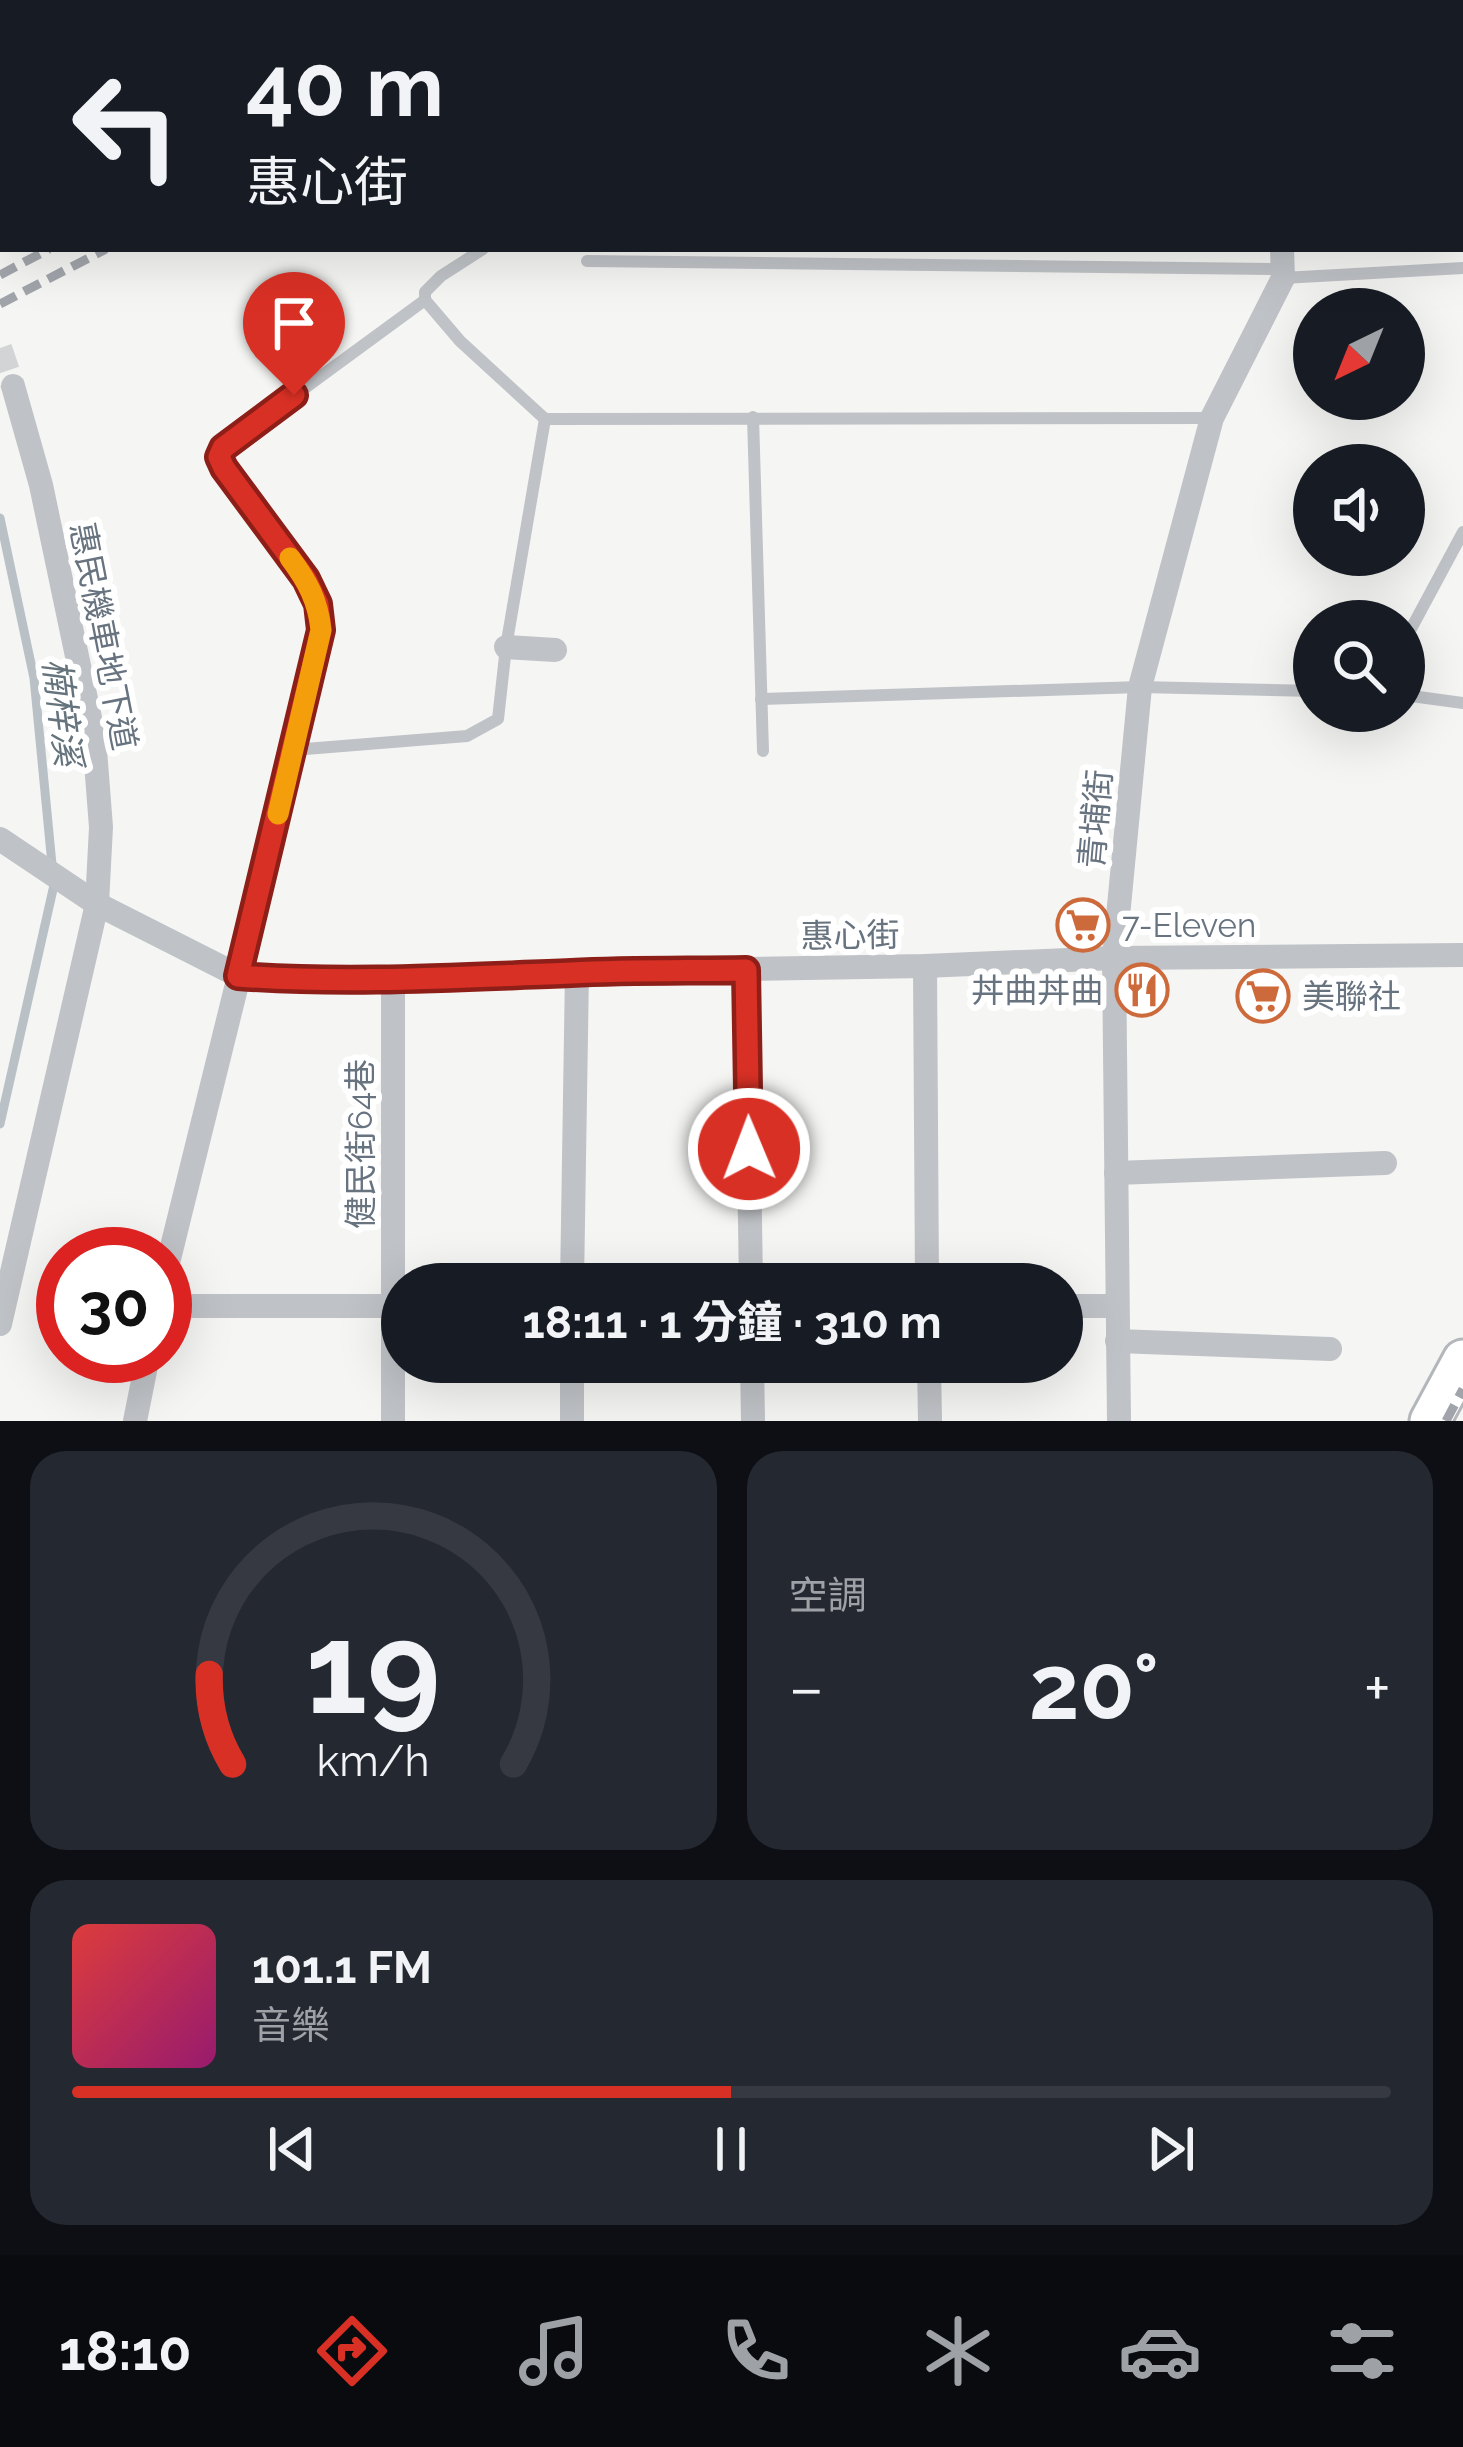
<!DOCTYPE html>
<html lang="zh-TW">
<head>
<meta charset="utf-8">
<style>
	body { margin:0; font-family:Raleway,"Noto Sans TC",sans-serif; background:#242831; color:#f1f3f6; height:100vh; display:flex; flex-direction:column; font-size:45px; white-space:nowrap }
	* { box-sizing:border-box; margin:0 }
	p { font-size:39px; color:#9ea1a6 }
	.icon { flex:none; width:66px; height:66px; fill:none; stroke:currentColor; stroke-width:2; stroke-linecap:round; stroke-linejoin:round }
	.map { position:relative; height:1421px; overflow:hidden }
	.sheet { display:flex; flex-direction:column; gap:30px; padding:30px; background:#0d0f14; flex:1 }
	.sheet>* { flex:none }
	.hud { position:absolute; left:0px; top:0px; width:1464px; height:252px; box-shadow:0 12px 48px #0002; background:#171b24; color:#f1f3f6; overflow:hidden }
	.needle { width:78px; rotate:223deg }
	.buttons { position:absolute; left:1293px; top:288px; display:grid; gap:24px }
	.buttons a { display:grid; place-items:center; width:132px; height:132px; border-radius:50%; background:#171b24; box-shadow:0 12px 48px #0002; font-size:60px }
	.speed { position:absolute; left:36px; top:1227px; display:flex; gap:24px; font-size:60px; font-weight:700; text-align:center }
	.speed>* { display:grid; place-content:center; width:156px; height:156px; border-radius:50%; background:#171b24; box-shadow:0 12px 48px #0002; line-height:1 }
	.speed .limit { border:18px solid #d22; background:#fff; color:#111 }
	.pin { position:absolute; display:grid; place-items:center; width:102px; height:102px; color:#fff; margin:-123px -51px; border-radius:50% 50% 50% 0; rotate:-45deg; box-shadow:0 0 12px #0007 }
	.pin .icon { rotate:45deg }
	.me { position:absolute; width:132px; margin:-66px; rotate:359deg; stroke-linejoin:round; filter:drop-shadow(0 0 9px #0008) }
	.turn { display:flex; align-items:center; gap:42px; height:252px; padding:0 48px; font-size:54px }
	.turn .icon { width:156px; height:156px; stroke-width:2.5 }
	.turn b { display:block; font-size:84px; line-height:102px }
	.big { font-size:90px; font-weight:700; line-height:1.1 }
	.sheet .tile { flex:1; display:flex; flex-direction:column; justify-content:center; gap:18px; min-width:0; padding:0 42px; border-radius:36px; background:#242831 }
	.sheet .dial { align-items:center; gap:0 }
	.dial svg { height:312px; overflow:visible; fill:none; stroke:#363941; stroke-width:7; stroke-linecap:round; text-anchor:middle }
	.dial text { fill:#f1f3f6; stroke:none }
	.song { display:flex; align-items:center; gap:36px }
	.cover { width:144px; height:144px; border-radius:18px; background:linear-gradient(135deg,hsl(0 70% 55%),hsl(320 70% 35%)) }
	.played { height:12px; border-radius:6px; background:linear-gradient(90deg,#d93025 50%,#363941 50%) }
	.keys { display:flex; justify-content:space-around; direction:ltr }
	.heat { display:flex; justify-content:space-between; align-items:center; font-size:66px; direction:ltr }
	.sheet .tiles { flex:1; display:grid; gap:30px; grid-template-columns:1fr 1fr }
	.tile:last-child { grid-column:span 2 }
	.trip { position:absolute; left:381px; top:1263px; width:702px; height:120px; border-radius:60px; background:#171b24; box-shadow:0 12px 48px #0002; font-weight:700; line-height:120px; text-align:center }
	.dock { display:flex; height:192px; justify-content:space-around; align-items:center; background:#090b0e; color:#9ea1a6 }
	.dock .icon { width:84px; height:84px }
	.dock .active { color:#d93025 }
	.dock b { font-size:54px; color:#f1f3f6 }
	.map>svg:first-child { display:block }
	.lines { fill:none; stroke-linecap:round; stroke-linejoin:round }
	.stream { stroke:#b9c1c6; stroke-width:9 }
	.street-tunnel { stroke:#d2d4d6; stroke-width:24; stroke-dasharray:24 12; stroke-linecap:butt }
	.primary-casing { stroke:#b3b6ba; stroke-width:45 }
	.lane { stroke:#bfc2c6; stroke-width:12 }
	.street { stroke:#bfc2c6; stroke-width:24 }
	.primary { stroke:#fff; stroke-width:39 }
	.rail { stroke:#a1a5ab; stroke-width:9; stroke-dasharray:18 9; stroke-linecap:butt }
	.route-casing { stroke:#8d1f18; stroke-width:30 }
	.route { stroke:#d93025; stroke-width:21 }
	.slow { stroke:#f59e0b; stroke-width:21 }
	.labels { text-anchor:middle; stroke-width:12; stroke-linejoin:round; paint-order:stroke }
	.street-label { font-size:33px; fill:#687380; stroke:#fff }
	.poi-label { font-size:33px; fill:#687380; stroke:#fff; text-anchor:start }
	.water-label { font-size:36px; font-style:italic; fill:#64737c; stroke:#fff }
</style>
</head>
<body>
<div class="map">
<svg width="1463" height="1421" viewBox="0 0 1463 1421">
	<rect width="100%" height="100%" fill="#f5f5f3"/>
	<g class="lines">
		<!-- stream -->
		<path class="stream" d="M0,518l34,160 20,207 -54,239"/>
		<!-- street-tunnel -->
		<path class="street-tunnel" d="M0,348l13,38"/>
		<!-- primary casing -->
		<g class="primary-casing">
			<path id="primary" d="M1430,1421l33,-61"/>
		</g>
		<!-- lane -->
		<g class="lane">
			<path d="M269,0l1,3"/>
			<path d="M431,3l6,-3"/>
			<path d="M1461,61h2"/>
			<path d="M587,261l695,8"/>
			<path d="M1283,278l180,-10"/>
			<path d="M425,300v-8l16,-16 42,-27"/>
			<path d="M753,417l10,334"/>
			<path d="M1404,642l59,-110"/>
			<path d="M1404,695l59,8"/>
			<path d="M761,699l379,-12 174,4"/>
			<path d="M293,750l174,-14 31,-17 8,-72 39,-228 666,-1"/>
			<path d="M239,975l82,-345 -3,-26 -12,-25 -82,-111 -5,-11 4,-9 202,-148 35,41 85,78"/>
		</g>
		<!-- street -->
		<g class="street">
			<path d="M1230,0l1,3"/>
			<path d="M506,647l49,3"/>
			<path d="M0,839l97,65 142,72 55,4 99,1 184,-9 348,-6 189,-8 349,-3"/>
			<path d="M925,966l2,318"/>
			<path d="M746,970l5,314"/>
			<path d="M393,981v440"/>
			<path d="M1116,1173l269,-10"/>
			<path d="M165,1275l74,-299"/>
			<path d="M572,1284l5,-312"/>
			<path d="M165,1306h237"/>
			<path d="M1062,1306h55"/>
			<path d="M0,1324l97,-420 4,-77 -7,-90 -53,-252 -28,-99"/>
			<path d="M1117,1341l213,8"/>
			<path d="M752,1362l1,59"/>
			<path d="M929,1362l1,59"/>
			<path d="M135,1421l13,-65"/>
			<path d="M572,1421v-59"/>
			<path d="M1119,1421l-5,-463 26,-271 72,-269 71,-140 -1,-29"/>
		</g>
		<!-- primary -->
		<use href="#primary" class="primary"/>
		<!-- rail -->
		<g class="rail">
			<path d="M515,3l5,-3"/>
			<path d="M539,3l6,-3"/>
			<path d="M644,3l6,-3"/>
			<path d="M0,275l49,-26"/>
			<path d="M0,304l106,-55"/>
			<path d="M1446,1421l17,-32"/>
		</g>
	</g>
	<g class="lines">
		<!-- route casing -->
		<g class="route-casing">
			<path id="route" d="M294,395l-71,53 -4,9 5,11 82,111 12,25 3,26 -83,346c112,8 222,1 333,-3 58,-3 117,-2 175,-3l3,179"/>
		</g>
		<!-- route -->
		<use href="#route" class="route"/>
		<!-- slow -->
		<path class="slow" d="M278,814l43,-184c-3,-29 -13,-48 -31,-72"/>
	</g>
	<!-- icons -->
	<defs>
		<g id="supermarket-ring" transform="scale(2.7)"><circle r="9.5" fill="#fff" stroke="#cd6a3b" stroke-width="1.5"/><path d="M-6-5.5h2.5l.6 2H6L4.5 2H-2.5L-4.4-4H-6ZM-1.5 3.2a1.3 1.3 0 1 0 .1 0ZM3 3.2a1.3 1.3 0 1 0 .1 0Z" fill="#cd6a3b"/></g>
		<g id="restaurant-ring" transform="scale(2.7)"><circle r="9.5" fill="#fff" stroke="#cd6a3b" stroke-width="1.5"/><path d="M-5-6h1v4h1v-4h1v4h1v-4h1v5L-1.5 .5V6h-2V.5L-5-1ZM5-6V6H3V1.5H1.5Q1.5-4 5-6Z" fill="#cd6a3b"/></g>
	</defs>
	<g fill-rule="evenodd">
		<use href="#supermarket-ring" x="1083" y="925"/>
		<use href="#restaurant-ring" x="1142" y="990"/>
		<use href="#supermarket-ring" x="1263" y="996"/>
	</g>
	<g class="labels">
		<!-- street labels -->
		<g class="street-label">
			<text transform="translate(104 636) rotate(79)" y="12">惠民機車地下道</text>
			<text transform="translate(1095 819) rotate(-85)" y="12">青埔街</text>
			<text transform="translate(850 935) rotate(-1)" y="12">惠心街</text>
			<text transform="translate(360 1144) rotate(-90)" y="12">健民街64巷</text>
		</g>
		<!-- poi labels -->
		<g class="poi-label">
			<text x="1122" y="937">7-Eleven</text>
			<text x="1103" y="1002" text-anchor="end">丼曲丼曲</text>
			<text x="1302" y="1008">美聯社</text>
		</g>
		<!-- water labels -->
		<g class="water-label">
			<text transform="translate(63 712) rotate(83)" y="13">楠梓溪</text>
		</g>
	</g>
</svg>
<div class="buttons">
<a><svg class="needle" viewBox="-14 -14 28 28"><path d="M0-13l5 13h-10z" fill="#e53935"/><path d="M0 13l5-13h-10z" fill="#9ea1a6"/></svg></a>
<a><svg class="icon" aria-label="sound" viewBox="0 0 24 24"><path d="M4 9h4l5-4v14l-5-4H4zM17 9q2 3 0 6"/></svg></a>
<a><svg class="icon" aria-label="search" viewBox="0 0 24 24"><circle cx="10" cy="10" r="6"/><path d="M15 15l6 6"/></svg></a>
</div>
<div class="speed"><div class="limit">30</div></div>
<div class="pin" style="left:294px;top:395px;background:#d93025"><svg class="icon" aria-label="arrive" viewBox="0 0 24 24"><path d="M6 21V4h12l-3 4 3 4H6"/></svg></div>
<svg class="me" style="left:749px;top:1149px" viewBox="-20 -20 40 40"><circle r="17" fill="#d93025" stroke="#fff" stroke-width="3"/><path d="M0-11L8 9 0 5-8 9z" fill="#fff"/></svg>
<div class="trip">18:11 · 1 分鐘 · 310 m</div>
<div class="hud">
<div class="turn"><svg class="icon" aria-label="left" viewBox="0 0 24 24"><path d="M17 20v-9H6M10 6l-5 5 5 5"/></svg><div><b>40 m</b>惠心街</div></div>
</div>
</div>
<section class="sheet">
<div class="tiles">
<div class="tile dial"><svg viewBox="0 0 100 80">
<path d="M14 69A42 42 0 1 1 86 69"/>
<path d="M14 69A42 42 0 0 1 8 46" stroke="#d93025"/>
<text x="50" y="56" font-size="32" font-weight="700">19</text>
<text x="50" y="72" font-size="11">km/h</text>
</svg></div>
<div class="tile"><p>空調</p>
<div class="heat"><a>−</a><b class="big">20°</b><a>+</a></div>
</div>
<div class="tile">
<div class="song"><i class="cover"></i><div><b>101.1 FM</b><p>音樂</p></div></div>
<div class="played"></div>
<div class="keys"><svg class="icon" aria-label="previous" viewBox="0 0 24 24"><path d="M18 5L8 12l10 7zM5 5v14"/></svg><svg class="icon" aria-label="pause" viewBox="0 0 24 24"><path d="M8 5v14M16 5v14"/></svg><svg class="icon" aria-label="next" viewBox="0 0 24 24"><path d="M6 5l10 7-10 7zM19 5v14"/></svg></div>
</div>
</div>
</section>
<nav class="dock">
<b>18:10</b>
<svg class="icon active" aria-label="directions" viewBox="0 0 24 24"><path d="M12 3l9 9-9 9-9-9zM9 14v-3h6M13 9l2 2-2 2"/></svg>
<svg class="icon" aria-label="music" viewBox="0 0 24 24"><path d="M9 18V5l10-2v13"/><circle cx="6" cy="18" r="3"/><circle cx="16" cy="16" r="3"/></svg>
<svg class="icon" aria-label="phone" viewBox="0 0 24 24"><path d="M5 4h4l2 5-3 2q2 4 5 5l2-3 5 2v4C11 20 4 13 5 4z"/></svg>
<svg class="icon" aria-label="climate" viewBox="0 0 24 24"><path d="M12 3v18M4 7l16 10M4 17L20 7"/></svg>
<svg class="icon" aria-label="car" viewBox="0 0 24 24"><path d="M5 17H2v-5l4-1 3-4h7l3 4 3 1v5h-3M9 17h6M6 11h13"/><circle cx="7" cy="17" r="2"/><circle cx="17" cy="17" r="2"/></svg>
<svg class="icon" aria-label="filters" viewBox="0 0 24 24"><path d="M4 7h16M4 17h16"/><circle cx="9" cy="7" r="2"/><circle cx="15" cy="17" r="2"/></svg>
</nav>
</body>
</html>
